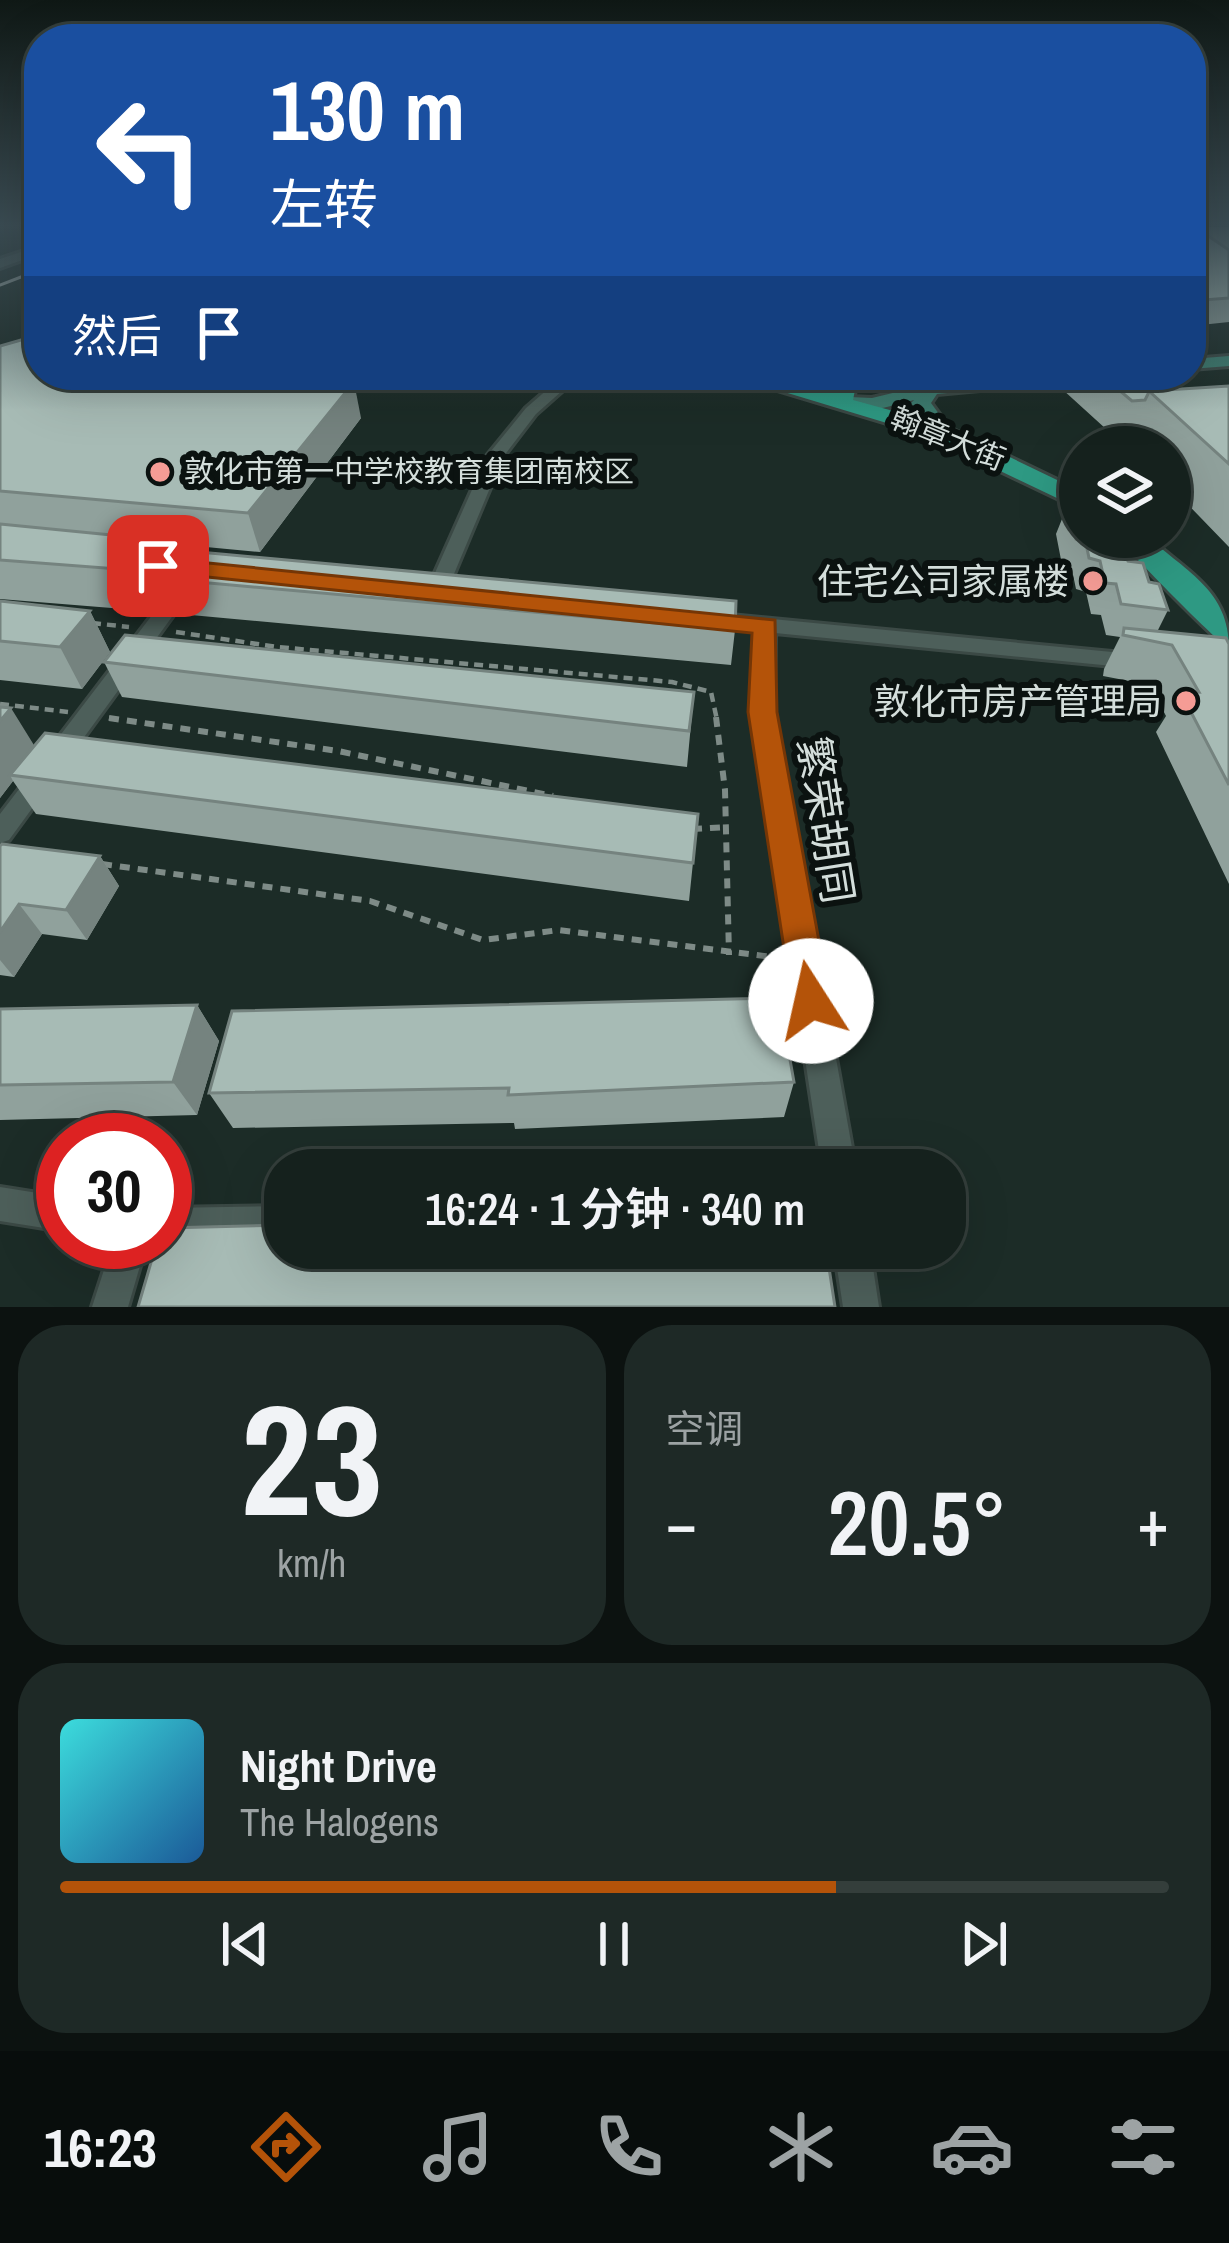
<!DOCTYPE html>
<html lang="zh">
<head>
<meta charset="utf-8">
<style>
	body { margin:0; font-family:"Archivo Narrow","Noto Sans SC",sans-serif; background:#1e2926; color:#f1f3f6; height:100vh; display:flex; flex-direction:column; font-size:45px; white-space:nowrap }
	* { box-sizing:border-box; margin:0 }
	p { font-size:39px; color:#9da3a4 }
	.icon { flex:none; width:66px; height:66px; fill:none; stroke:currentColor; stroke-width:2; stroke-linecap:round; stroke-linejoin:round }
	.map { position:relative; height:1307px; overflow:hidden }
	.side { display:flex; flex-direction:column; gap:18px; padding:18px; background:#0c1210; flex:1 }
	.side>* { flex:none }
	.guide { position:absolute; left:24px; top:24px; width:1182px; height:366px; border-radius:48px; box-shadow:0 12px 48px #0002,0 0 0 3px #343e3b; background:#1a4fa0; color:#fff; overflow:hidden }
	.fabs { position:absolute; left:1059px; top:426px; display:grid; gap:24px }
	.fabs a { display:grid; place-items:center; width:132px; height:132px; border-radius:50%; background:#15211d; box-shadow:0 12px 48px #0002,0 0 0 3px #343e3b; font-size:60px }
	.speed { position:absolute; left:36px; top:1113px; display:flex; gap:24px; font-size:60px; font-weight:700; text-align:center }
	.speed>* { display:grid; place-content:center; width:156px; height:156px; border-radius:50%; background:#15211d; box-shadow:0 12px 48px #0002,0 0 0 3px #343e3b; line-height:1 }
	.speed .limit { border:18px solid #d22; background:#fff; color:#111 }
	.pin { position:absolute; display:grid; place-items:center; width:102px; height:102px; color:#fff; margin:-51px; border-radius:24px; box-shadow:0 6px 18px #0006 }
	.me { position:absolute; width:132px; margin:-66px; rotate:350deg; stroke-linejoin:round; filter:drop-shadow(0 0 9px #0008) }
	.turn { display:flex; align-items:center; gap:42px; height:252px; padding:0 48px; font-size:54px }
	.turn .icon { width:156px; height:156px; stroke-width:2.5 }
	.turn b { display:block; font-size:84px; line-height:102px }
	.then { display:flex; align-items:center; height:114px; padding:0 48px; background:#0003; gap:24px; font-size:45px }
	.big { font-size:90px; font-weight:600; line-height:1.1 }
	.side .card { flex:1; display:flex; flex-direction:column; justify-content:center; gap:18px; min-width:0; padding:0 42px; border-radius:48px; background:#1e2926 }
	.side .dial { align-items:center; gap:0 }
	.dial b { font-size:156px; line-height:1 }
	.song { display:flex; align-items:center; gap:36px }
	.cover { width:144px; height:144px; border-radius:18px; background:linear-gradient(135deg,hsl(180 70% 55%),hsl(210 70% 35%)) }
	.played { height:12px; border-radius:6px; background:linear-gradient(90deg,#b45309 70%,#343e3b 70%) }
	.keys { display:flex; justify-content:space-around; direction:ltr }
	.heat { display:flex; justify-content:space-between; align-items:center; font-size:66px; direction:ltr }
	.side .tiles { flex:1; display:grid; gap:18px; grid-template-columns:1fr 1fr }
	.card:last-child { grid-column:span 2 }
	.trip { position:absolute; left:264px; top:1149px; width:702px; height:120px; border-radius:48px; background:#15211d; box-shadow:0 12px 48px #0002,0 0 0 3px #343e3b; font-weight:600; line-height:120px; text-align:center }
	.tabs { display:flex; height:192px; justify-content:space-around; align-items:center; background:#080d0c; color:#9da3a4 }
	.tabs .icon { width:84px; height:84px }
	.tabs .current { color:#b45309 }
	.tabs b { font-size:54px; color:#f1f3f6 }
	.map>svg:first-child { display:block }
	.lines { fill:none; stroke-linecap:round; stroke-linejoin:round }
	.minor-casing { stroke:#3b4945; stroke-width:6 }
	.tertiary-casing { stroke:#3b4945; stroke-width:6 }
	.secondary-casing { stroke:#3b4945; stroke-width:6 }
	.primary-casing { stroke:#3b4945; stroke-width:6 }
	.path-far1 { stroke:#7e8b87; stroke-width:4.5; stroke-dasharray:9 6; stroke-linecap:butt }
	.path { stroke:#7e8b87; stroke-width:6; stroke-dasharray:10 8; stroke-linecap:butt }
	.minor { fill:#4d5f5a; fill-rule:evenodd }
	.tertiary { fill:#4d5f5a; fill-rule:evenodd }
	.secondary { fill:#3d7c6f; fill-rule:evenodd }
	.primary { fill:#2e9983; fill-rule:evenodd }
	.rail { stroke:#a8b3b0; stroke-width:3 }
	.wall { fill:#90a19c }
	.shaded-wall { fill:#75837f }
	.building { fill:#a7bbb5; stroke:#75837f; stroke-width:3 }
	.route { fill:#b45309; stroke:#753606; stroke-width:3 }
	.poi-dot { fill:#f59c95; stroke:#0b1210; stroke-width:4.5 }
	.labels { text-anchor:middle; stroke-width:12; stroke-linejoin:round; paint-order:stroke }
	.far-street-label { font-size:30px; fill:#d4dedb; stroke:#0b1210 }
	.far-poi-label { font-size:30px; fill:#d4dedb; stroke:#0b1210; text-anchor:start }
	.poi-label { font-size:36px; fill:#d4dedb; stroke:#0b1210; text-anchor:end }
	.near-street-label { font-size:42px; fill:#d4dedb; stroke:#0b1210 }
</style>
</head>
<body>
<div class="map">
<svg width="1229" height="1307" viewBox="0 0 1229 1307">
	<rect width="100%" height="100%" fill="#1c2c27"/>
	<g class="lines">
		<!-- minor casing -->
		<g class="minor-casing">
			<g id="minor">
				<path d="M564,375h16l-44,39 -33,43 -57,136 -10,6 -7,-2 -3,-4 61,-137 39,-48z"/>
				<path d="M189,574l10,6 -3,4 -187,256 -9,3v-29l182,-238z"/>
				<path d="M710,613l423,41 11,7 -11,7 -358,-35 -1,79 82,458h-34l-70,-458 3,-81 -52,-6 -3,-5z"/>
				<path d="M0,1187l63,10v34l-63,-10z"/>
				<path d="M285,1206v34l-120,2h-1l1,-34z"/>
				<path d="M113,1242h34l-19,65h-36z"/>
				<path d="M834,1248h36l9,59h-36z"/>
			</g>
		</g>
		<!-- tertiary casing -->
		<g class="tertiary-casing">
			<path id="tertiary" d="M39,246v8l-39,14v-9z"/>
		</g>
		<!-- secondary casing -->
		<g class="secondary-casing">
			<g id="secondary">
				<path d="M1229,356v10l-38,3v-10z"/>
				<path d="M1016,375h68l-9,6 -138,13 -6,9 14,19 -10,6 -7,-2 -17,-23 3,-3c-24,6 -52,17 -74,3l10,-6 22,1 66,-16z"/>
			</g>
		</g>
		<!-- primary casing -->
		<g class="primary-casing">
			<g id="primary">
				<path d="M728,375h36l67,18 5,-13 8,-2 69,-3 -58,15 -2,10 88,24 139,67v18l-157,-75z"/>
				<path d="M1117,537h31c40,36 81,54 81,111 -8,-2 -101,-97 -112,-111z"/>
			</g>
		</g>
		<!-- path-far1 -->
		<g class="path-far1">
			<path d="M92,623l37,4"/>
			<path d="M176,632l101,15 395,35 39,10 6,28"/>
			<path d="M0,704l68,8"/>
			<path d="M109,718l11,2"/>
		</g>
		<!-- path -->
		<g class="path">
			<path d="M716,717l9,73 4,165"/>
			<path d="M109,718l229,33 215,45"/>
			<path d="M692,829l36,-2"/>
			<path d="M102,864l268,37 113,39 76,-10 221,28"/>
		</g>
		<!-- minor -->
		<use href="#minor" class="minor"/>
		<!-- tertiary -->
		<use href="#tertiary" class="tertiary"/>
		<!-- secondary -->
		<use href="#secondary" class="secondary"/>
		<!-- primary -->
		<use href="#primary" class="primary"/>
		<!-- rail -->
		<path class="rail" d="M0,285l39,-15"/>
	</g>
	<!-- wall -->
	<g class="wall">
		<path d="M1191,227h38v95l-38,4z"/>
		<path d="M0,346l39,29 322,43 -101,134 -107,-10 14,35 568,53 -4,35 -551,-51 -13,-32 -18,29 -149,-12z"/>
		<path d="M1067,375h61l21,17 80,-6v161l-59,-61v-39h-38l-4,-4 2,-5 -13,1 -55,-50z"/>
		<path d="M1068,504l81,78 19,28 -11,22 72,12v240l-73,-152 10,-16 -16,-31 -47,-9 1,-7 16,-32 -14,-2 -5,-20 -10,-1 -5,-22 -10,-3 -4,-19h-9l-7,-36z"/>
		<path d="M0,601l90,10 20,41 -28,37 -82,-9z"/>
		<path d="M104,662l590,30 -7,75 -565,-70z"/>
		<path d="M0,707l34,39 664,68 -9,87 -653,-87 -23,-33 -13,17z"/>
		<path d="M0,846l100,10 19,30 -32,54 -45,-6 -28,43 -14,-2z"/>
		<path d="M197,1005l22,36 -22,74 -197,5v-111z"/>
		<path d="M794,1082l-10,35 -269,12 -1,-6 -281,5 -24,-35z"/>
	</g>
	<!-- shaded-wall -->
	<g class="shaded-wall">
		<path d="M354,382l7,36 -101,134 -12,-39z"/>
		<path d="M152,539l16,40h-3l2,3 -18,29 -18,-41z"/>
		<path d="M90,611l20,41 -28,37 -22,-42z"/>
		<path d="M11,708l26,42 -27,25 3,6 -13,17v-77z"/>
		<path d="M100,856l19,30 -32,54 -21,-30z"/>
		<path d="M19,904l23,30 -28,43 -14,-17v-28z"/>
		<path d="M197,1005l22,36 -22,74 -24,-33z"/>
	</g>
	<!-- building -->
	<g class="building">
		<path d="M1191,227h4l34,23v48l-38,3z"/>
		<path d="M35,336l4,4v35h254l61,7 -106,131 -248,-22v-145z"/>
		<path d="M1101,375h27l21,17 -4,8 -13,1z"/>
		<path d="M1229,386v78l-80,-73z"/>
		<path d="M1068,504l12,2v31h35l13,24 15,2 6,19 10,2 9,26 -47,-6 -5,-20 -11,-1 -5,-22 -11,-3 -4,-19h-9z"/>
		<path d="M0,524l152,15 -21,31 -131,-10z"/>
		<path d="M188,551l548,50 -1,29 -570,-51z"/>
		<path d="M0,601l90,10 -30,36 -60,-6z"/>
		<path d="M1124,628l102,10 3,6v141l-49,-94 19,1 -27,-47 -49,-10z"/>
		<path d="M125,635l569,57 -5,39 -585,-69z"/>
		<path d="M0,707l11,1 -11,13z"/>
		<path d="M45,733l653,81 -5,49 -683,-88z"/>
		<path d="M2,844l98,12 -34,54 -47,-6 -19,28v-86z"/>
		<path d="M779,998l15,84 -286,13 1,-7 -300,5 23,-82z"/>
		<path d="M197,1005l-24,77 -173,3v-76z"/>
		<path d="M285,1225v23h541l9,59h-697l19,-65h8v-14z"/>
	</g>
	<!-- sky -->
	<linearGradient id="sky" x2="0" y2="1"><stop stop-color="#0f1815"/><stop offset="0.55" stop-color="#3a4b52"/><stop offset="1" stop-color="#3a4b52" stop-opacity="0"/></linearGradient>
	<rect width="1229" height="410" fill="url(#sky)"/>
	<!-- route -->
	<path class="route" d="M158,558l617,62 2,92 53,289 -6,13 -13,5 -14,-5 -5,-13 -44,-289 4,-79 -603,-62 -4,-5z"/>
	<!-- markers -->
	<g class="poi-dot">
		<circle cx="160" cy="472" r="12"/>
		<circle cx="1093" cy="581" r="12"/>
		<circle cx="1186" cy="701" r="12"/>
	</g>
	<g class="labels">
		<!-- far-street labels -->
		<g class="far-street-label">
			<text transform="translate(948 439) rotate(22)" y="10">翰章大街</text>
		</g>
		<!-- far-poi labels -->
		<g class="far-poi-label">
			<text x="184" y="482">敦化市第一中学校教育集团南校区</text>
		</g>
		<!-- poi labels -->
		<g class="poi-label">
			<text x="1069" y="594">住宅公司家属楼</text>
			<text x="1162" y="714">敦化市房产管理局</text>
		</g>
		<!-- near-street labels -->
		<g class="near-street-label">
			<text transform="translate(826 820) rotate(81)" y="15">繁荣胡同</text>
		</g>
	</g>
</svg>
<div class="fabs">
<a><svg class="icon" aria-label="layers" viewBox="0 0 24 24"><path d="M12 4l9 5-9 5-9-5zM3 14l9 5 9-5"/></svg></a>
</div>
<div class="speed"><div class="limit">30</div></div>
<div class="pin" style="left:158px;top:566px;background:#d93025"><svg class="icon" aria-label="arrive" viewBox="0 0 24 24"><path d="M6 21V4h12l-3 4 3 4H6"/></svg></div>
<svg class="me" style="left:811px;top:1001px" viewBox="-20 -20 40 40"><circle r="19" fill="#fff"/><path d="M0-13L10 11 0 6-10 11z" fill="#b45309"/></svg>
<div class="trip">16:24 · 1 分钟 · 340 m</div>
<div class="guide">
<div class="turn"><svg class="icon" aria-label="left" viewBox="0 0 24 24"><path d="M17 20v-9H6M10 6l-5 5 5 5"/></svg><div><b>130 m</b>左转</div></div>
<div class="then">然后<svg class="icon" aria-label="arrive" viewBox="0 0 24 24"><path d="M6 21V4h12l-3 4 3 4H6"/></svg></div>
</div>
</div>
<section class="side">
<div class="tiles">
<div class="card dial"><b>23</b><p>km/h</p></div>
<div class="card"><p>空调</p>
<div class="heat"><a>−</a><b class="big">20.5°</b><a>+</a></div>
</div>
<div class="card">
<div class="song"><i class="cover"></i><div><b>Night Drive</b><p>The Halogens</p></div></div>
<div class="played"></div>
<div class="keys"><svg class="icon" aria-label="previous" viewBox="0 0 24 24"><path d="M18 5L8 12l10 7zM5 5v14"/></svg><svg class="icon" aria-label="pause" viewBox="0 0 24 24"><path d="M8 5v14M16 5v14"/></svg><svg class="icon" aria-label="next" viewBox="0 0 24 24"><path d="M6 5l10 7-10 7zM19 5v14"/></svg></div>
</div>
</div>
</section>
<nav class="tabs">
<b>16:23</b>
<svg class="icon current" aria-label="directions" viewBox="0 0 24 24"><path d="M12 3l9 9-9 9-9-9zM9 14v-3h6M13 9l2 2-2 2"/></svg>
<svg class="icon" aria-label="music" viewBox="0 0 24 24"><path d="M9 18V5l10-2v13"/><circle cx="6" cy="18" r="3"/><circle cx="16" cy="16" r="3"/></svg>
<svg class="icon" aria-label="phone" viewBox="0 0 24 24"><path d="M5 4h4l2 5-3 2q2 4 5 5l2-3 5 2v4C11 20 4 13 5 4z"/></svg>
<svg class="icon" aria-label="climate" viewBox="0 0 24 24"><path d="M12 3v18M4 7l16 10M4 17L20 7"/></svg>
<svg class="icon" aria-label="car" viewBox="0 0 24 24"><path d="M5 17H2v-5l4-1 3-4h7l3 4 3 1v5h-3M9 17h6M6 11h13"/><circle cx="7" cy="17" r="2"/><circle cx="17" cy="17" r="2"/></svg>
<svg class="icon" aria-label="filters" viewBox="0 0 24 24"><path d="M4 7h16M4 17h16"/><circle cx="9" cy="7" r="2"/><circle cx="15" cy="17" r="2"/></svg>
</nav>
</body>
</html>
